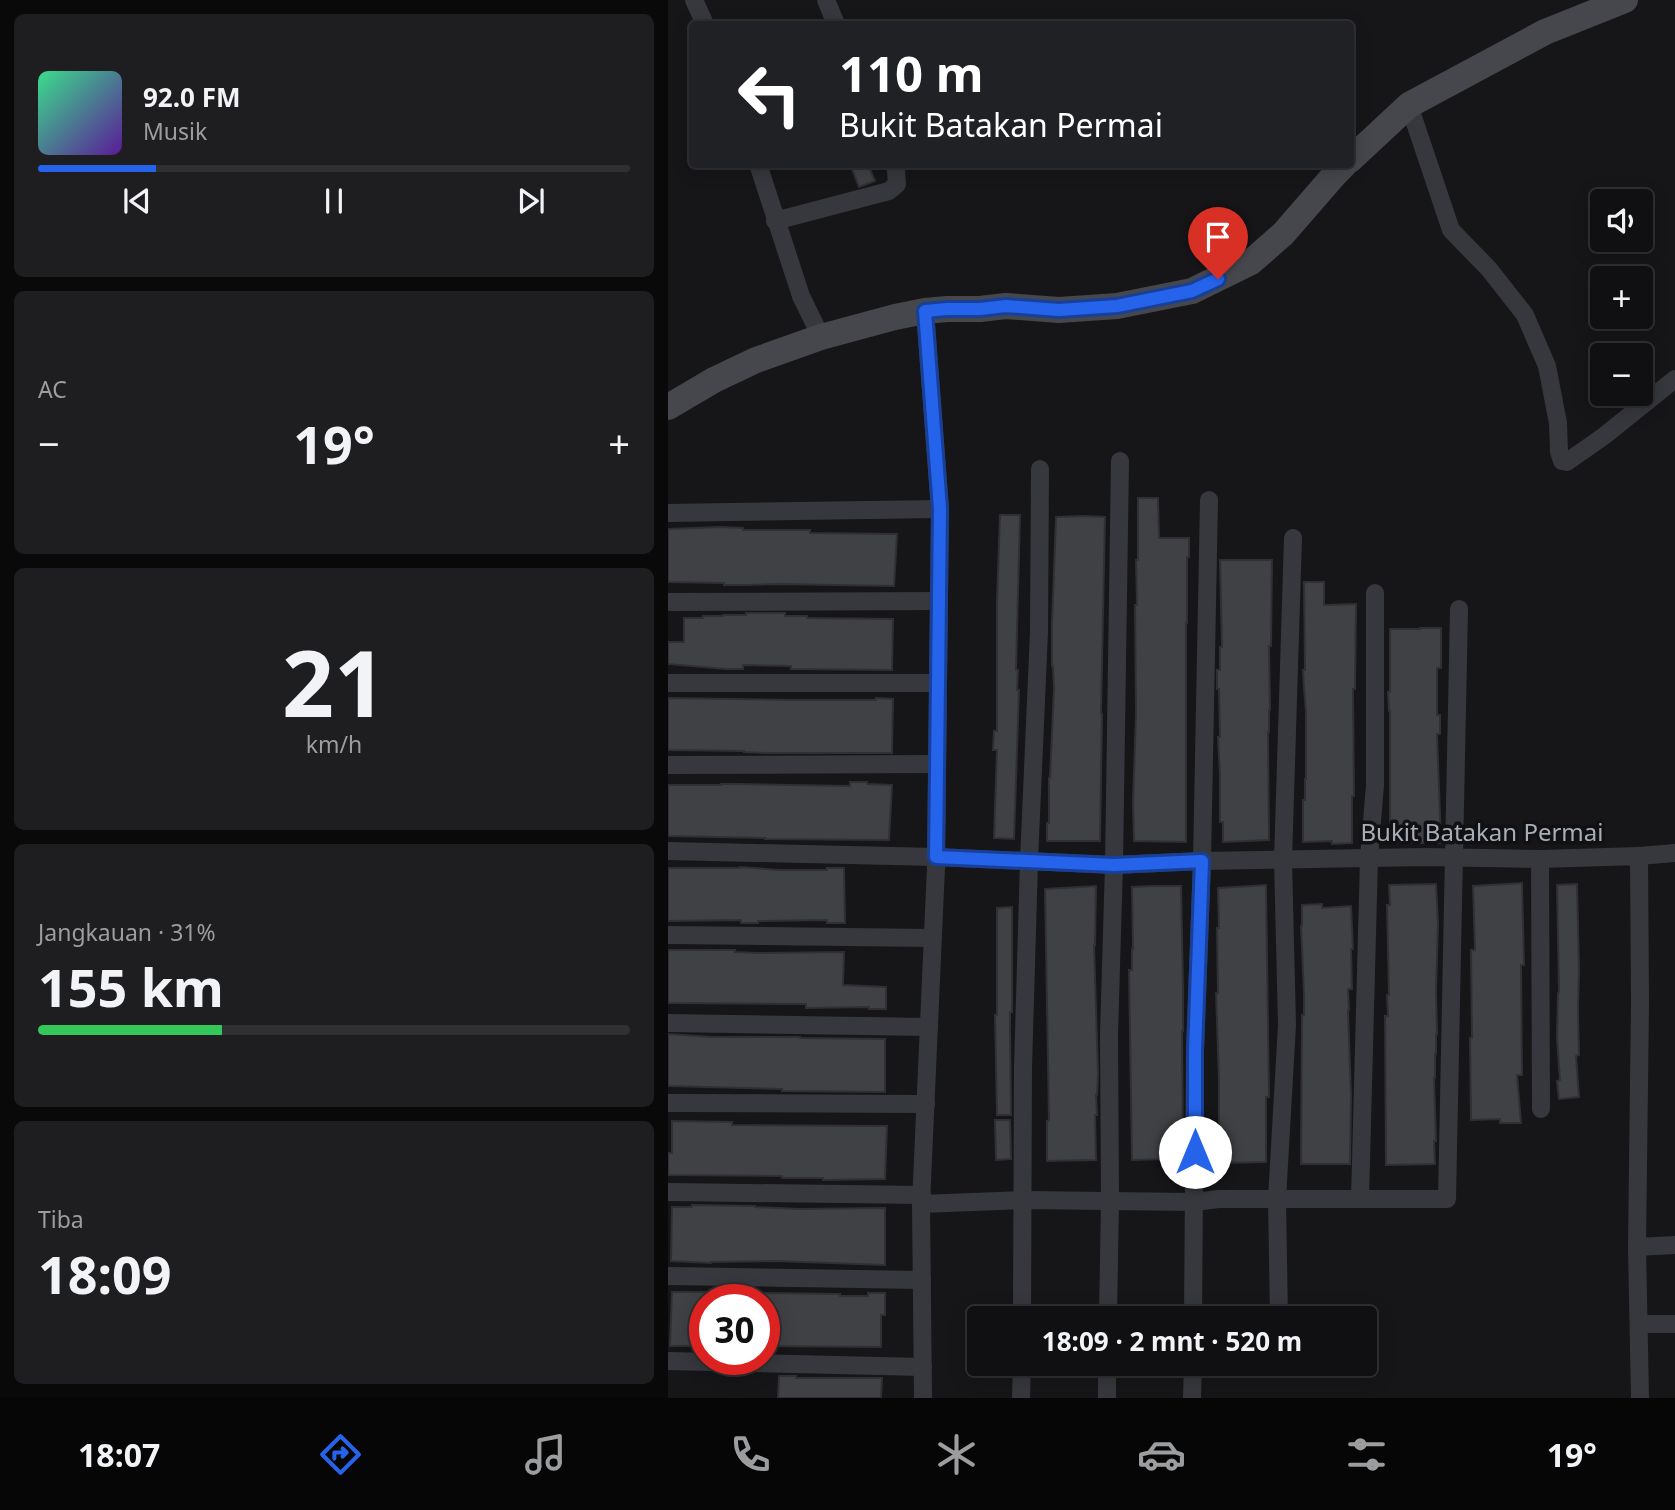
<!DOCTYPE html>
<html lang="id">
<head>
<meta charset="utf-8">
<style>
	body { margin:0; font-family:"Noto Sans",sans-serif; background:#1e1e20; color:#f1f3f6; height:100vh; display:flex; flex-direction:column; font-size:26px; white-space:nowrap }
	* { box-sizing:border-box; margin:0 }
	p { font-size:23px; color:#9c9d9f }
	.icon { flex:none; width:38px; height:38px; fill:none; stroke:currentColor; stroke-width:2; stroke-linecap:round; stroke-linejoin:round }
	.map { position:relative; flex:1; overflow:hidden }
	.side { display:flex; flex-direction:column; gap:14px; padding:14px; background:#09090a; width:668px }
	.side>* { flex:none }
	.guide { position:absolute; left:21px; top:21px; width:665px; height:147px; border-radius:7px; box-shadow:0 4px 18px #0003,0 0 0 2px #303032; background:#202124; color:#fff; overflow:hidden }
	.tools { position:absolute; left:922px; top:189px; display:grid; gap:14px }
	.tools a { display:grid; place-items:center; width:63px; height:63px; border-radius:7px; background:#101012; box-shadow:0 4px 18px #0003,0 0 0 2px #303032; font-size:35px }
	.speed { position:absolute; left:21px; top:1284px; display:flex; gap:14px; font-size:35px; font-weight:700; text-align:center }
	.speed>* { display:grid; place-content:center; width:91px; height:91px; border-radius:50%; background:#101012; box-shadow:0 4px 18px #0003,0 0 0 2px #303032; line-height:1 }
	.speed .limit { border:10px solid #d22; background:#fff; color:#111 }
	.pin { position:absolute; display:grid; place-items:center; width:60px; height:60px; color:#fff; margin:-72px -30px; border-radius:50% 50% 50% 0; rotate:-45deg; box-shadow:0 0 7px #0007 }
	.pin .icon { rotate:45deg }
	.me { position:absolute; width:77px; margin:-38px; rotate:0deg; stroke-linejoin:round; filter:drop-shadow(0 0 5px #0008) }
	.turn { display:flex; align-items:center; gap:24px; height:147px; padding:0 35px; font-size:32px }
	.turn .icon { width:91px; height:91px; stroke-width:2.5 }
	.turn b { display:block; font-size:49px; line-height:60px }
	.big { font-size:52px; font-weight:700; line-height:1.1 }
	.side .card { flex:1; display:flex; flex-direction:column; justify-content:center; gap:10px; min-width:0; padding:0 24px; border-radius:10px; background:#1e1e20 }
	.side .dial { align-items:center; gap:0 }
	.dial b { font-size:91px; line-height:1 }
	.song { display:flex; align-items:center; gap:21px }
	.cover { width:84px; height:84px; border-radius:10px; background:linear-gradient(135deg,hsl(150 70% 55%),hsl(270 70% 35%)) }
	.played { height:7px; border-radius:4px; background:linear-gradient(90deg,#2563eb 20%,#303032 20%) }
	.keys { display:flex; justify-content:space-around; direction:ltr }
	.heat { display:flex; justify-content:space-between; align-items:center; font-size:38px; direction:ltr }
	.charge { height:10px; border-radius:5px; background:linear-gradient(90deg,#34c759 31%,#303032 0) }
	.trip { position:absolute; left:299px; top:1306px; width:410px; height:70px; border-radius:7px; background:#101012; box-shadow:0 4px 18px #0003,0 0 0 2px #303032; font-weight:700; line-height:70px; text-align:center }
	.tab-bar { display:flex; height:112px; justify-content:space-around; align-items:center; background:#060607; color:#9c9d9f }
	.tab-bar .icon { width:49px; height:49px }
	.tab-bar .on { color:#2563eb }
	.tab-bar b { font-size:32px; color:#f1f3f6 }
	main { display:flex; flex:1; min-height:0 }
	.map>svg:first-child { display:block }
	.building { fill:#404145; stroke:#303034; stroke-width:2 }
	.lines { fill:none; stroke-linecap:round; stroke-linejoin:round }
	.street { stroke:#37383d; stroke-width:18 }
	.secondary { stroke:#45474d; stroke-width:26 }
	.route-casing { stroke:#184099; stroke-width:18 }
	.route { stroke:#2563eb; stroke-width:12 }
	.labels { text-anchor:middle; stroke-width:7; stroke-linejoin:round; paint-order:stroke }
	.street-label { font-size:24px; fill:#a8adb8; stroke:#111113 }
</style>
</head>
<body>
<main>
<section class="side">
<div class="card">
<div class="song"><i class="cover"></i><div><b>92.0 FM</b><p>Musik</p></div></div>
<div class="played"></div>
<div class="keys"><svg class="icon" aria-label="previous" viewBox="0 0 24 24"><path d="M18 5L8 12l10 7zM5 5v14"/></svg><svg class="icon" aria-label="pause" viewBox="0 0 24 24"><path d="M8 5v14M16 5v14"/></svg><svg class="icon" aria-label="next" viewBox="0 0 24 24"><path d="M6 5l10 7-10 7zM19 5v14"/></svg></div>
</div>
<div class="card"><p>AC</p>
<div class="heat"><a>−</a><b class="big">19°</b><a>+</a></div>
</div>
<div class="card dial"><b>21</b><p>km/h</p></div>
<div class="card"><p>Jangkauan · 31%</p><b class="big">155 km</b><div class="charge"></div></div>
<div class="card"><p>Tiba</p><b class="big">18:09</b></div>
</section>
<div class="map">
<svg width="1007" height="1398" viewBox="0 0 1007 1398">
	<rect width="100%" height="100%" fill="#161618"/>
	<!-- building -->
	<g class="building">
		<path d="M182,164h18l7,17 -16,6z"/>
		<path d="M470,498h20l1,40h30v19h-2v66h-1v219l-52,-1 -1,-39 3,-88 -1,-109h2l-1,-45h2z"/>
		<path d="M332,515h20l-4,155h2l-1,20h2l-5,149 -20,-1 3,-88h-4l1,-19h3v-131z"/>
		<path d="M417,516l20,1 -4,196 1,1 -2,127h-53v-18h2v-45h1l4,-90 -1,-22h-1v-42l4,-107z"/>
		<path d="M52,527l23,1v2h67v3l87,1 -3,52 -118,-2 -30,1h-22v-2l-56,-1v-53z"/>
		<path d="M552,560h52l-1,86h-2l1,64h-1v22h-1l1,108 -46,2v-20h-3v-46l-2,-39h2l-1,-48h-2v-19h3v-23h2z"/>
		<path d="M636,582h20v23l32,-1 -1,85h-2l1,107h-2v47l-20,1v-3l-29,1v-42h2v-21h1v-67l-2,-24 -1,-18h2z"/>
		<path d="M78,613h39v3h22v2l86,1 -1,51 -101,-1v-3l-48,-1v4h-17l-58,-5v-22h16v-24h19v-2h20v-1h23z"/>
		<path d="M752,628h21v40h-4v47h3v19h-3l4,109h-51v-132h-1l-1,-19h2v-63h30z"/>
		<path d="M0,698l121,2h87v-2l17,1 -1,54h-126l-22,-1v-1l-76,-1z"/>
		<path d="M182,782h17v2l25,1 -3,55 -124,-1v-1l-97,-2v-51h53v-1h17l112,2z"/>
		<path d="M72,867l40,3h47v-2h17l1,55h-18v-3l-69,1v2h-17v-3l-73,1v-53h72z"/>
		<path d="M854,883l2,82h-3l1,110h-5l4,48h-21v-4l-29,1 -1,-82h2l-1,-88h4l-2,-64z"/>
		<path d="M768,884l2,39 -2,68 1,43h-1v20h-1v24h-1l2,63h-2l1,23 -49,1 -1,-149h3l-1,-21h2l-2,-90h3l-1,-20z"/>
		<path d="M909,884l2,85 -1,41 1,45 -3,1 3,41 -20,2 -2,-18 3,-1 -3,-42 1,-45 1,-1 -2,-107z"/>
		<path d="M598,885l3,212h-3v65l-47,1v-84l-3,-86h2l-1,-65h2l-1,-40z"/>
		<path d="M428,886l-1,59h-1l4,129 -1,21h-1l1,20h-2l1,45 -49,1v-40l2,-1 -4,-231z"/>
		<path d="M484,886h29l2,102v43h-1l1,131h-20v-3l-31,1 -3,-190h3v-21h1l-1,-62z"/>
		<path d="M654,904v4l29,-2 2,43h-2l1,40h-4l1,21h-1l3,87 -1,67h-49l1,-149h2v-21l-3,-68h1v-21z"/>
		<path d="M344,907v105h-2v17l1,86h-14l-2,-100h2v-107z"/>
		<path d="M0,950h67v2l22,1 87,-1 -1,33 43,2v22h-17v-2l-63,1v-4l-138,-1z"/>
		<path d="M0,1034l44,3h88v1l85,1v53l-103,-1v-2l-114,-3z"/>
		<path d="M327,1120h15l1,39 -15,1z"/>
		<path d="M4,1121l60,1v3l155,1 -2,53 -62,1v-2h-41v-2l-114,-1v-22h4z"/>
		<path d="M24,1205l63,1v1l43,2 87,-1v57l-110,-4 -64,1v1l-40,-2 1,-54h20z"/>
		<path d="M4,1292h33v54h-35z"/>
		<path d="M96,1293l76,1v2h28v-3h17v22h-4v32l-117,-1z"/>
		<path d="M111,1376h17v2h86l-1,20h-103z"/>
	</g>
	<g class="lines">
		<!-- street -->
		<g class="street">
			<path d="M26,0l11,24"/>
			<path d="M158,0l10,24"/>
			<path d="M741,105l42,125 38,39 36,46 22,51 11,57 1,29 3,9 5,1 37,-26 71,-57"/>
			<path d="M90,164l43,132 20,41"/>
			<path d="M107,221l114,-30 8,-7 -1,-14 -2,-6"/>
			<path d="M0,513l272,-4"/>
			<path d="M0,602l271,-1"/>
			<path d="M0,683h270"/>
			<path d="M0,765l269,-1"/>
			<path d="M0,851l268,6 178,8 88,-4 223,-4 115,2 99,-3 1,147 -3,244 3,151"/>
			<path d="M971,856l36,-3"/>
			<path d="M872,859l1,250"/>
			<path d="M0,935l264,3"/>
			<path d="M0,1023l261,4"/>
			<path d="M0,1103l258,1"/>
			<path d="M0,1192l254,3"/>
			<path d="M692,1199l9,-341 6,-73v-192"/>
			<path d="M253,1204l102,-4 172,2 23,-3h229l12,-590"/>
			<path d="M969,1247l38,-2"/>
			<path d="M0,1276l254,4"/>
			<path d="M354,1318l1,-250 6,-207 10,-229 1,-163"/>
			<path d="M440,1318l2,-118 -1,-166 5,-169 6,-404"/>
			<path d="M525,1318l2,-267 7,-190 7,-361"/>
			<path d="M611,1318l-2,-119 10,-174 -4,-165 10,-322"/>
			<path d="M971,1324h36"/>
			<path d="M0,1361l255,6"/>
			<path d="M612,1363v5"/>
			<path d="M255,1398l-2,-194 15,-337 4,-358 -15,-198"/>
			<path d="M353,1398l1,-35"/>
			<path d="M439,1398v-35"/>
			<path d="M524,1398l1,-35"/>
		</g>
		<!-- secondary -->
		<g class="secondary">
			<path d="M682,160l59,-55 136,-73 80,-32"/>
			<path d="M0,407l46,-27 42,-20 65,-23 74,-20 30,-6 22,-2h33l26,-3 53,4 58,-4 75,-15 59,-29 32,-28 53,-61 9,-9"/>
		</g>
	</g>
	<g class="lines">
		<!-- route casing -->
		<g class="route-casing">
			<path id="route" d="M527,1152v-101l7,-190 -88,4 -178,-8 4,-348 -15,-198 22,-2h33l26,-3 53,4 58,-4 75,-15 26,-12"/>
		</g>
		<!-- route -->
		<use href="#route" class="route"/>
	</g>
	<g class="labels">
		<!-- street labels -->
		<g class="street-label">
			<text x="814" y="841">Bukit Batakan Permai</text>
		</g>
	</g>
</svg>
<div class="tools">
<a><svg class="icon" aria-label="sound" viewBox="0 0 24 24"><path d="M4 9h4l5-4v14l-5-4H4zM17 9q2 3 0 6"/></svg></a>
<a>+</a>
<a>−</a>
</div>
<div class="speed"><div class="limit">30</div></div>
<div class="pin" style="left:550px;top:279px;background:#d93025"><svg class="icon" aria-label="arrive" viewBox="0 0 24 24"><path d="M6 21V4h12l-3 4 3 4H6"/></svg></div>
<svg class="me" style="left:527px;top:1152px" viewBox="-20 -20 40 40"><circle r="19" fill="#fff"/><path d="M0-13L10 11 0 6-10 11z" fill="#2563eb"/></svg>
<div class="trip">18:09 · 2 mnt · 520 m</div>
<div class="guide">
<div class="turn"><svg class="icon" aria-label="left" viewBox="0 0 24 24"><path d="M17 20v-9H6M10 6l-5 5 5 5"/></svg><div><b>110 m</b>Bukit Batakan Permai</div></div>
</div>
</div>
</main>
<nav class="tab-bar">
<b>18:07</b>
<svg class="icon on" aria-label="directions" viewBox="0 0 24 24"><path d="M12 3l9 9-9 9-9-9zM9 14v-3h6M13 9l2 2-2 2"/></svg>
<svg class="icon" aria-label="music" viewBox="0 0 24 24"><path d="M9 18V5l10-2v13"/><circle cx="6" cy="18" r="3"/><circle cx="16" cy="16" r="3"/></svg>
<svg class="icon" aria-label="phone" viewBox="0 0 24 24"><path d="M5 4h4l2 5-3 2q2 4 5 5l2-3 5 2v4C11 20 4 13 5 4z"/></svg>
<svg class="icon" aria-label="climate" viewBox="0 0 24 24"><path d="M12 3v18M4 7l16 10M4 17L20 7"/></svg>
<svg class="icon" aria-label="car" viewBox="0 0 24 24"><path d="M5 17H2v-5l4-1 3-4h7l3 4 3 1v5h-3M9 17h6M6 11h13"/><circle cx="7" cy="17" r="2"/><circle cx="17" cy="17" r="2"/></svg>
<svg class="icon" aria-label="filters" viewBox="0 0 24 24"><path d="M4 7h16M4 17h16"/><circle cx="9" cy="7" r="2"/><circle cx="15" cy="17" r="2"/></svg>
<b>19°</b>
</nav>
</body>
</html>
